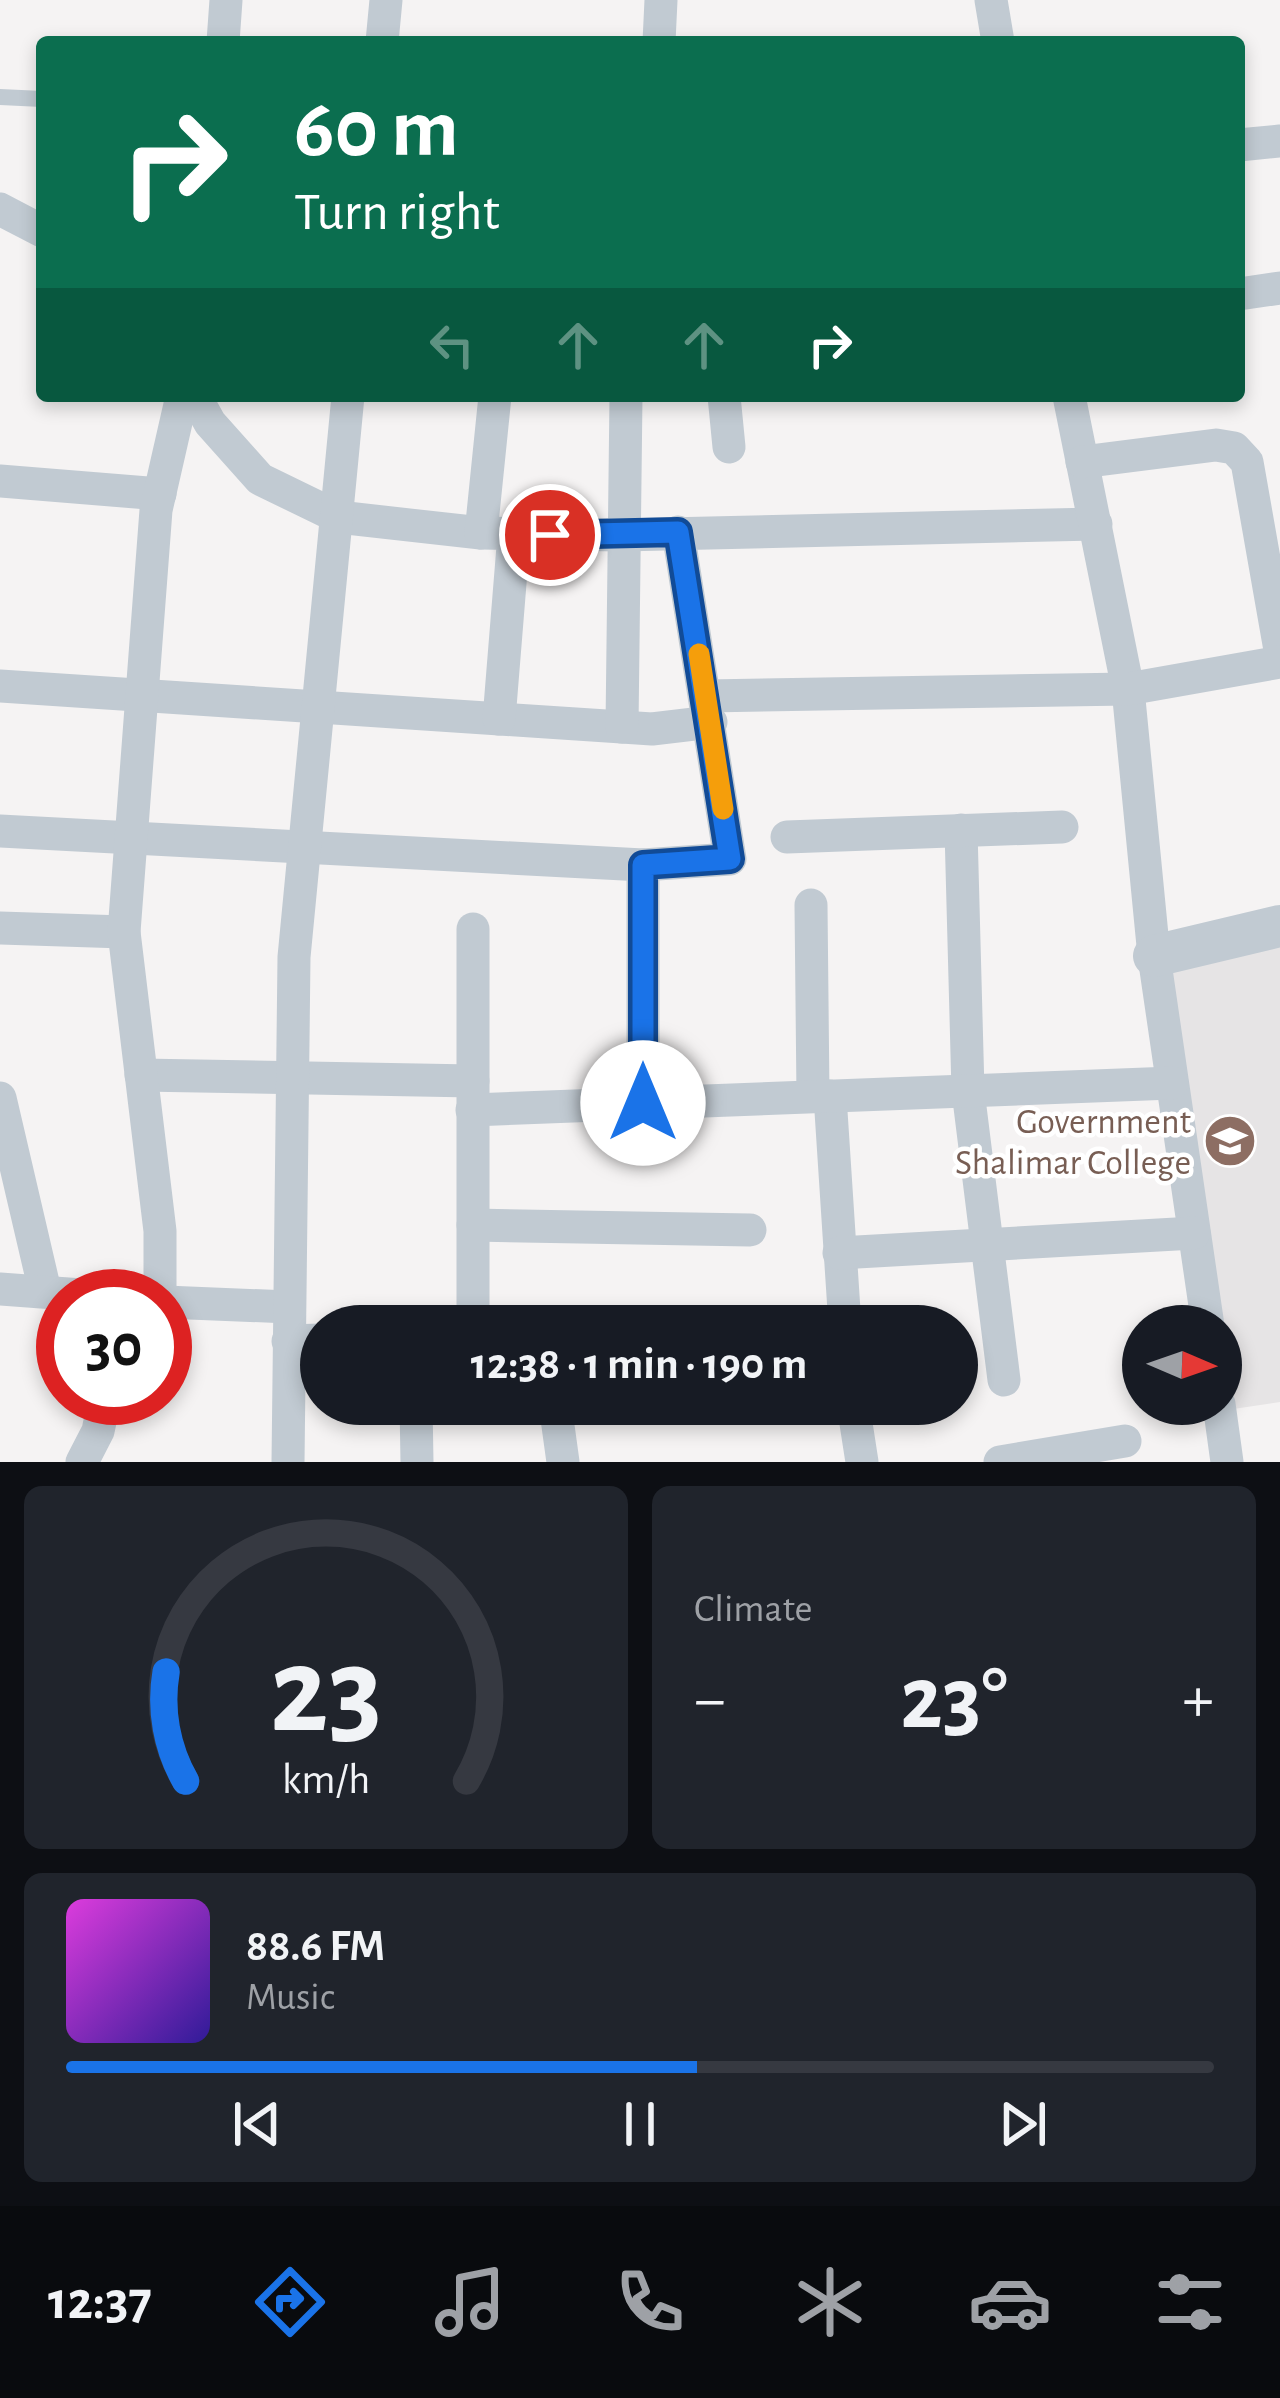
<!DOCTYPE html>
<html lang="en">
<head>
<meta charset="utf-8">
<style>
	body { margin:0; font-family:"Alegreya Sans",sans-serif; background:#20242c; color:#f1f3f6; height:100vh; display:flex; flex-direction:column; font-size:45px; white-space:nowrap }
	* { box-sizing:border-box; margin:0 }
	p { font-size:39px; color:#9ea1a6 }
	.icon { flex:none; width:66px; height:66px; fill:none; stroke:currentColor; stroke-width:2; stroke-linecap:round; stroke-linejoin:round }
	.map { position:relative; height:1462px; overflow:hidden }
	.details { display:flex; flex-direction:column; gap:24px; padding:24px; background:#0d0f14; flex:1 }
	.details>* { flex:none }
	.hud { position:absolute; left:36px; top:36px; width:1209px; height:366px; border-radius:12px; box-shadow:0 6px 18px #0003; background:#0b6e4f; color:#fff; overflow:hidden }
	.needle { width:78px; rotate:92deg }
	.tools { position:absolute; left:1122px; top:1305px; display:grid; gap:24px }
	.tools a { display:grid; place-items:center; width:120px; height:120px; border-radius:50%; background:#171b24; box-shadow:0 6px 18px #0003; font-size:60px }
	.speed { position:absolute; left:36px; top:1269px; display:flex; gap:24px; font-size:60px; font-weight:700; text-align:center }
	.speed>* { display:grid; place-content:center; width:156px; height:156px; border-radius:50%; background:#171b24; box-shadow:0 6px 18px #0003; line-height:1 }
	.speed .limit { border:18px solid #d22; background:#fff; color:#111 }
	.pin { position:absolute; display:grid; place-items:center; width:102px; height:102px; color:#fff; margin:-51px; border:6px solid #fff; border-radius:50%; box-shadow:0 3px 12px #0007 }
	.me { position:absolute; width:132px; margin:-66px; rotate:0deg; stroke-linejoin:round; filter:drop-shadow(0 0 9px #0008) }
	.turn { display:flex; align-items:center; gap:42px; height:252px; padding:0 60px; font-size:54px }
	.turn .icon { width:156px; height:156px; stroke-width:2.5 }
	.turn b { display:block; font-size:84px; line-height:102px }
	.lanes { display:flex; align-items:center; height:114px; padding:0 60px; background:#0003; justify-content:center; gap:60px; direction:ltr }
	.lanes .off { opacity:.35 }
	.big { font-size:90px; font-weight:700; line-height:1.1 }
	.details .widget { flex:1; display:flex; flex-direction:column; justify-content:center; gap:18px; min-width:0; padding:0 42px; border-radius:18px; background:#20242c }
	.details .dial { align-items:center; gap:0 }
	.dial svg { height:312px; overflow:visible; fill:none; stroke:#363941; stroke-width:7; stroke-linecap:round; text-anchor:middle }
	.dial text { fill:#f1f3f6; stroke:none }
	.song { display:flex; align-items:center; gap:36px }
	.cover { width:144px; height:144px; border-radius:18px; background:linear-gradient(135deg,hsl(300 70% 55%),hsl(250 70% 35%)) }
	.played { height:12px; border-radius:6px; background:linear-gradient(90deg,#1a73e8 55%,#363941 55%) }
	.keys { display:flex; justify-content:space-around; direction:ltr }
	.heat { display:flex; justify-content:space-between; align-items:center; font-size:66px; direction:ltr }
	.details .tiles { flex:1; display:grid; gap:24px; grid-template-columns:1fr 1fr }
	.widget:last-child { grid-column:span 2 }
	.trip { position:absolute; left:300px; top:1305px; width:678px; height:120px; border-radius:60px; background:#171b24; box-shadow:0 6px 18px #0003; font-weight:700; line-height:120px; text-align:center }
	.dock { display:flex; height:192px; justify-content:space-around; align-items:center; background:#090b0e; color:#9ea1a6 }
	.dock .icon { width:84px; height:84px }
	.dock .active { color:#1a73e8 }
	.dock b { font-size:54px; color:#f1f3f6 }
	.map>svg:first-child { display:block }
	.education { fill:#e6e4e5 }
	.lines { fill:none; stroke-linecap:round; stroke-linejoin:round }
	.service { stroke:#c1cad2; stroke-width:16 }
	.minor { stroke:#c1cad2; stroke-width:33 }
	.tertiary { stroke:#c1cad2; stroke-width:42 }
	.route-casing { stroke:#114b97; stroke-width:30 }
	.route { stroke:#1a73e8; stroke-width:21 }
	.slow { stroke:#f59e0b; stroke-width:21 }
	.labels { text-anchor:middle; stroke-width:9; stroke-linejoin:round; paint-order:stroke }
	.education-label { font-size:36px; fill:#785e54; stroke:#fff; text-anchor:end }
</style>
</head>
<body>
<div class="map">
<svg width="1280" height="1462" viewBox="0 0 1280 1462">
	<rect width="100%" height="100%" fill="#f5f3f3"/>
	<!-- education -->
	<path class="education" d="M1280,927v475l-60,9 1,-85 -67,-370z"/>
	<g class="lines">
		<!-- service -->
		<path class="service" d="M0,97l42,2"/>
		<!-- minor -->
		<g class="minor">
			<path d="M991,0l7,42"/>
			<path d="M223,42l3,-42"/>
			<path d="M382,42l4,-42"/>
			<path d="M659,42l2,-42"/>
			<path d="M1239,145l41,-4"/>
			<path d="M0,209l42,22"/>
			<path d="M1239,294l41,-6"/>
			<path d="M195,396l15,27 50,56 78,38 143,16 141,2 474,-11"/>
			<path d="M724,396l5,51"/>
			<path d="M1069,396l59,293 26,267 54,370"/>
			<path d="M1082,462l134,-17 18,3 13,14 33,188"/>
			<path d="M0,481l160,13"/>
			<path d="M481,533l14,-137"/>
			<path d="M0,686l652,43 59,-7"/>
			<path d="M707,696l421,-7 152,-27"/>
			<path d="M499,719l15,-185"/>
			<path d="M622,727l4,-331"/>
			<path d="M961,830l7,261 36,289"/>
			<path d="M0,831l643,34"/>
			<path d="M787,837l275,-10"/>
			<path d="M811,905l2,191"/>
			<path d="M0,928l124,4"/>
			<path d="M141,1075l332,6"/>
			<path d="M830,1096l15,230"/>
			<path d="M0,1098l45,193"/>
			<path d="M643,1103v-238l87,-6 -52,-327"/>
			<path d="M472,1110l700,-27"/>
			<path d="M473,1225l277,5"/>
			<path d="M839,1253l355,-20"/>
			<path d="M0,1289l95,7"/>
			<path d="M160,1296v-65l-36,-299 32,-422 26,-114"/>
			<path d="M165,1302l124,5"/>
			<path d="M473,1326v-397"/>
			<path d="M288,1341l33,-1"/>
			<path d="M416,1404l1,58"/>
			<path d="M555,1404l8,58"/>
			<path d="M853,1404l9,58"/>
			<path d="M1219,1404l8,58"/>
			<path d="M82,1462l16,-31 7,-33"/>
			<path d="M288,1462l6,-505 54,-561"/>
			<path d="M1000,1462l125,-21"/>
		</g>
		<!-- tertiary -->
		<path class="tertiary" d="M1154,956l126,-30"/>
	</g>
	<g class="lines">
		<!-- route casing -->
		<g class="route-casing">
			<path id="route" d="M550,535l128,-3 52,327 -87,6v238"/>
		</g>
		<!-- route -->
		<use href="#route" class="route"/>
		<!-- slow -->
		<path class="slow" d="M699,654l24,155"/>
	</g>
	<!-- icons -->
	<defs>
		<g id="university-disc" transform="scale(2.7)"><circle r="9.5" fill="#8d6e63" stroke="#fff"/><path d="M0-5L7-2L0 1L-7-2ZM-4 1L0 2.5L4 1V4Q0 6-4 4Z" fill="#fff"/></g>
	</defs>
	<g fill-rule="evenodd">
		<use href="#university-disc" x="1230" y="1141"/>
	</g>
	<g class="labels">
		<!-- education labels -->
		<g class="education-label">
			<text x="1191" y="1133">Government<tspan x="1191" dy="41">Shalimar College</tspan></text>
		</g>
	</g>
</svg>
<div class="tools">
<a><svg class="needle" viewBox="-14 -14 28 28"><path d="M0-13l5 13h-10z" fill="#e53935"/><path d="M0 13l5-13h-10z" fill="#9ea1a6"/></svg></a>
</div>
<div class="speed"><div class="limit">30</div></div>
<div class="pin" style="left:550px;top:535px;background:#d93025"><svg class="icon" aria-label="arrive" viewBox="0 0 24 24"><path d="M6 21V4h12l-3 4 3 4H6"/></svg></div>
<svg class="me" style="left:643px;top:1103px" viewBox="-20 -20 40 40"><circle r="19" fill="#fff"/><path d="M0-13L10 11 0 6-10 11z" fill="#1a73e8"/></svg>
<div class="trip">12:38 · 1 min · 190 m</div>
<div class="hud">
<div class="turn"><svg class="icon" aria-label="right" viewBox="0 0 24 24"><path d="M7 20v-9h11M14 6l5 5-5 5"/></svg><div><b>60 m</b>Turn right</div></div>
<div class="lanes"><svg class="icon off" aria-label="left" viewBox="0 0 24 24"><path d="M17 20v-9H6M10 6l-5 5 5 5"/></svg><svg class="icon off" aria-label="ahead" viewBox="0 0 24 24"><path d="M12 20V5M6 11l6-6 6 6"/></svg><svg class="icon off" aria-label="ahead" viewBox="0 0 24 24"><path d="M12 20V5M6 11l6-6 6 6"/></svg><svg class="icon" aria-label="right" viewBox="0 0 24 24"><path d="M7 20v-9h11M14 6l5 5-5 5"/></svg></div>
</div>
</div>
<section class="details">
<div class="tiles">
<div class="widget dial"><svg viewBox="0 0 100 80">
<path d="M14 69A42 42 0 1 1 86 69"/>
<path d="M14 69A42 42 0 0 1 9 41" stroke="#1a73e8"/>
<text x="50" y="56" font-size="32" font-weight="700">23</text>
<text x="50" y="72" font-size="11">km/h</text>
</svg></div>
<div class="widget"><p>Climate</p>
<div class="heat"><a>−</a><b class="big">23°</b><a>+</a></div>
</div>
<div class="widget">
<div class="song"><i class="cover"></i><div><b>88.6 FM</b><p>Music</p></div></div>
<div class="played"></div>
<div class="keys"><svg class="icon" aria-label="previous" viewBox="0 0 24 24"><path d="M18 5L8 12l10 7zM5 5v14"/></svg><svg class="icon" aria-label="pause" viewBox="0 0 24 24"><path d="M8 5v14M16 5v14"/></svg><svg class="icon" aria-label="next" viewBox="0 0 24 24"><path d="M6 5l10 7-10 7zM19 5v14"/></svg></div>
</div>
</div>
</section>
<nav class="dock">
<b>12:37</b>
<svg class="icon active" aria-label="directions" viewBox="0 0 24 24"><path d="M12 3l9 9-9 9-9-9zM9 14v-3h6M13 9l2 2-2 2"/></svg>
<svg class="icon" aria-label="music" viewBox="0 0 24 24"><path d="M9 18V5l10-2v13"/><circle cx="6" cy="18" r="3"/><circle cx="16" cy="16" r="3"/></svg>
<svg class="icon" aria-label="phone" viewBox="0 0 24 24"><path d="M5 4h4l2 5-3 2q2 4 5 5l2-3 5 2v4C11 20 4 13 5 4z"/></svg>
<svg class="icon" aria-label="climate" viewBox="0 0 24 24"><path d="M12 3v18M4 7l16 10M4 17L20 7"/></svg>
<svg class="icon" aria-label="car" viewBox="0 0 24 24"><path d="M5 17H2v-5l4-1 3-4h7l3 4 3 1v5h-3M9 17h6M6 11h13"/><circle cx="7" cy="17" r="2"/><circle cx="17" cy="17" r="2"/></svg>
<svg class="icon" aria-label="filters" viewBox="0 0 24 24"><path d="M4 7h16M4 17h16"/><circle cx="9" cy="7" r="2"/><circle cx="15" cy="17" r="2"/></svg>
</nav>
</body>
</html>
